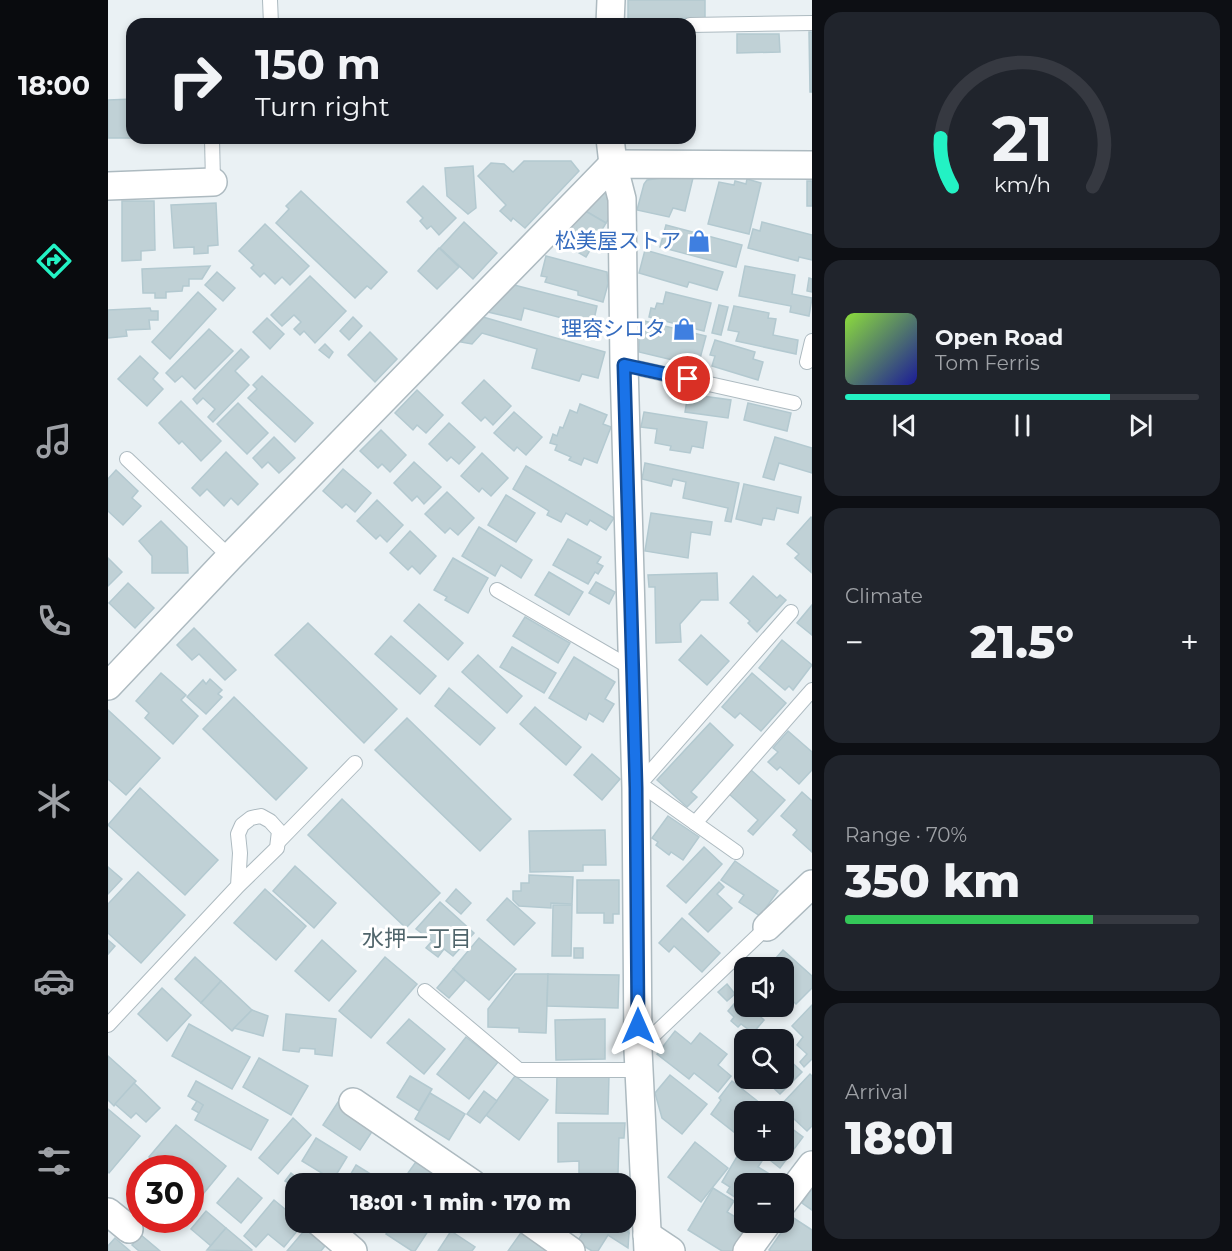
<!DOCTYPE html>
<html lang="en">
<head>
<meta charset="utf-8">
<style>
	body { margin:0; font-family:Montserrat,"Noto Sans JP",sans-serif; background:#20242c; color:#f1f3f6; height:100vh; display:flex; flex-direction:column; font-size:22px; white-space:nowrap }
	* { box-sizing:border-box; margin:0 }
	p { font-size:20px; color:#9ea1a6 }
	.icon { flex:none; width:33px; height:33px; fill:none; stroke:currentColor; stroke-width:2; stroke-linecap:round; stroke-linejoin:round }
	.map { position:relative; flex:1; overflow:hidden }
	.drawer { display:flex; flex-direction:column; gap:12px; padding:12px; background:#0d0f14; width:420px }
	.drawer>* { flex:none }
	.hud { position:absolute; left:18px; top:18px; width:570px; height:126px; border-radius:18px; box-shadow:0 3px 9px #0003; background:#171b24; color:#f1f3f6; overflow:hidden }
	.controls { position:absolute; left:626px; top:957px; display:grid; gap:12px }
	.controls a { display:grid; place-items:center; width:60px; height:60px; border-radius:12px; background:#171b24; box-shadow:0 3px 9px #0003; font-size:30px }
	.speed { position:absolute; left:18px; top:1155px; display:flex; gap:12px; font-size:30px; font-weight:700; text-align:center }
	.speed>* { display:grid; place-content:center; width:78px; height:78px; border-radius:50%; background:#171b24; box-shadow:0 3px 9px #0003; line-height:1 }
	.speed .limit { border:9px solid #d22; background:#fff; color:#111 }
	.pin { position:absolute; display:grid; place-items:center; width:51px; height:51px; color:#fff; margin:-26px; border:3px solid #fff; border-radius:50%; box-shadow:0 2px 6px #0007 }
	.me { position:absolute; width:66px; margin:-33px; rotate:0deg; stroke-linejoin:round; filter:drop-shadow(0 0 4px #0008) }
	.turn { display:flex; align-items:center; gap:21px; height:126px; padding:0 30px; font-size:27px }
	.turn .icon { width:78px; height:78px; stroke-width:2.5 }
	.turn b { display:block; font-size:42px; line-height:51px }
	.big { font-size:45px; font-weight:800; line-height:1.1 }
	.drawer .tile { flex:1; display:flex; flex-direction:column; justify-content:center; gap:9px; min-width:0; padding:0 21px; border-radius:18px; background:#20242c }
	.drawer .dial { align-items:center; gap:0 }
	.dial svg { height:156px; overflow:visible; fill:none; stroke:#363941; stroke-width:7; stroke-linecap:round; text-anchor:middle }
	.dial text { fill:#f1f3f6; stroke:none }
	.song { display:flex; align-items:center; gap:18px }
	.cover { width:72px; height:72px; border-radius:9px; background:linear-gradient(135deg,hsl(90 70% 55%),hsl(240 70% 35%)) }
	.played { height:6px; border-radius:3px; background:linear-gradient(90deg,#23f2c4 75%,#363941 75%) }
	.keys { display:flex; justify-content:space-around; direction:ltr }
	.heat { display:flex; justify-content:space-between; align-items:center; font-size:33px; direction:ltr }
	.charge { height:9px; border-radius:4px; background:linear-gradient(90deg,#34c759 70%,#363941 0) }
	.trip { position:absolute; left:177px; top:1173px; width:351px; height:60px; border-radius:18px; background:#171b24; box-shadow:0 3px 9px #0003; font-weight:800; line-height:60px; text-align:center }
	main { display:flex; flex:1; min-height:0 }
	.menu { display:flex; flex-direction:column; width:108px; justify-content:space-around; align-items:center; background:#090b0e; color:#9ea1a6 }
	.menu .icon { width:42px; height:42px }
	.menu .current { color:#23f2c4 }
	.menu b { font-size:27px; color:#f1f3f6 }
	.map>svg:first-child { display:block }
	.building { fill:#c0d1d6; stroke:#b3c9d0; stroke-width:1.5 }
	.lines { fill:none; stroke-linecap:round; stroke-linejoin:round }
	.service-casing { stroke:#adbac0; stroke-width:16 }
	.minor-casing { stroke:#adbac0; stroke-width:30 }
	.service { stroke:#fff; stroke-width:14 }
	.minor { stroke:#fff; stroke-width:27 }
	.route-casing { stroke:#114b97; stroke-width:15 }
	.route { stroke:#1a73e8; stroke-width:10 }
	.labels { text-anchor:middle; stroke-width:6; stroke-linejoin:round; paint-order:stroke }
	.shop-label { font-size:21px; fill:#366cbe; stroke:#fff; text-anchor:end }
	.neighbourhood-label { font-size:22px; fill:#50656b; stroke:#fff }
</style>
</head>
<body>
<main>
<nav class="menu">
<b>18:00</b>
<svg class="icon current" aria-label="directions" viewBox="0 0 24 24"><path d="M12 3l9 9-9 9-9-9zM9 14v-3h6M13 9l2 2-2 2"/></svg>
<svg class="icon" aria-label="music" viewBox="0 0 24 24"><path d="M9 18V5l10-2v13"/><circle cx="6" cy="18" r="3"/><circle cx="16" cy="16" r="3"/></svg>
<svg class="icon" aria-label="phone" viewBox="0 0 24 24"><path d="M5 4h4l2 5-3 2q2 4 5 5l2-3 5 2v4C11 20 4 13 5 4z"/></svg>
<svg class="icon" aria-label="climate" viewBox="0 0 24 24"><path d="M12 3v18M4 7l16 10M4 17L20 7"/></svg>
<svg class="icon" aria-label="car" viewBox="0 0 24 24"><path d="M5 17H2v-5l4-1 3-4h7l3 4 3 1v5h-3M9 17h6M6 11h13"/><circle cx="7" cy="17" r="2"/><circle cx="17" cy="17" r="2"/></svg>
<svg class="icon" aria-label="filters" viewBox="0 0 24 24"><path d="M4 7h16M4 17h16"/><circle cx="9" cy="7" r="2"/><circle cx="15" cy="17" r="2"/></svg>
</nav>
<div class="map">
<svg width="704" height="1251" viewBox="0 0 704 1251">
	<rect width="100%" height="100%" fill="#eaf1f4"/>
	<!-- building -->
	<g class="building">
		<path d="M520,0h77v18l-77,2z"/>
		<path d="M701,32h3v60h-2z"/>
		<path d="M629,34h42l1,18 -43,1z"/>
		<path d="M24,99v39h-24v-38z"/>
		<path d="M416,161h47l8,10 -54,57 -12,-10 -2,3 -11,-10 6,-6 -28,-29 13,-13 13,1 9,8z"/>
		<path d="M365,166l3,42 -8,6 -21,-18 -2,-28z"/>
		<path d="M567,176l18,2 -8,33 -12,-3 -4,9 -32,-7 7,-26 3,-4z"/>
		<path d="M639,179l14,4 -12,51 -41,-10 11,-42 15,3 1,-4 11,3z"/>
		<rect x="699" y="181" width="5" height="25"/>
		<path d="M315,186l33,32 -17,17 -8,-9 -4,3 -7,-8 3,-3 -16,-16z"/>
		<path d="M500,189l2,28 -4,6 -24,-14z"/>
		<path d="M193,191l86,81 -16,17 -4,-3 -12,12 -79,-75 13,-14 -3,-3z"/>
		<path d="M14,201h32l1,49 -14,1v9l-19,1z"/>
		<path d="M108,203l2,42 -10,1v7l-14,1v-7l-20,1 -3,-43z"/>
		<path d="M474,209l24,14 -20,34 -24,-14z"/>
		<path d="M356,222l33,31 -24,26 -33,-31z"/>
		<path d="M654,222l50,13v25l-13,-3 -1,4 -50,-13 5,-19 7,2z"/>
		<path d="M157,224l44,42 -19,19 -8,-8 -7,7 -11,-11 -4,4 -9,-9 3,-3 -15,-14z"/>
		<path d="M558,225l76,20 -6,22 -76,-20z"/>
		<path d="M331,248l20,19 -22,22 -19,-18z"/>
		<path d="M537,250l78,22 -6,18 -28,-8 -2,5 -48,-14z"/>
		<path d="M438,256l61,16 1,12 -5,18 -25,-7v-4l-33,-9 2,-5 -6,-1z"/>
		<path d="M102,266l-8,13h-13v7h-6l-1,5 -16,1v6h-11v-5h-12l-1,-24z"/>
		<path d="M637,266l50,9 -3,19 20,4 -3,18 -19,-4 1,-6 -52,-10z"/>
		<path d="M109,272l18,16 -12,13 -18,-16z"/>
		<path d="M202,276l36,35 -31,32 -11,-12 -4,4 -6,-6 7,-7 -7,-7 -12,11 -11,-11z"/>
		<path d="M701,278l3,1v13l-5,-1z"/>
		<path d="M406,285l83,21 -6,27 -29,-7v-8l-38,-10 -3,12 -33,-8z"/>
		<path d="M90,292l18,17 -46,50 -18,-17z"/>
		<path d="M558,292l45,11 -7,28 -55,-14 2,-9 4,1 2,-6 6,1z"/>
		<path d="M611,305l9,2 -7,28 -9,-2z"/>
		<path d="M626,306l35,7 -1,5 8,1 -3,16 25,5 -2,14 -60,-13 3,-9 -11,-2z"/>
		<path d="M42,308l1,3h7v9h-9l1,9 -24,1 1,6 -19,2v-28z"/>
		<path d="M245,317l9,9 -13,14 -9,-9z"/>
		<path d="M375,317l122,35 -7,26 -16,-4 -3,7 -47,-13 5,-19 -55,-16 -10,11 -11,-2z"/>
		<path d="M159,318l17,16 -14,15 -17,-17z"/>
		<path d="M532,320l66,16 -8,30 -59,-14z"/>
		<path d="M101,329l24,22 -38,38 -13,-13 -7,6 -9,-9z"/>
		<path d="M262,332l27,27 -22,23 -27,-27z"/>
		<path d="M607,340l40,12 -2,7 10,3 -5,18 -46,-14 3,-10 -5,-1z"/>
		<path d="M217,344l8,8 -4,6 -10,-8z"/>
		<path d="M133,349l8,8 -14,14 14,14 -36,37 -5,-5 7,-8 -12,-11 -6,6 -4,-5z"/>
		<path d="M32,356l18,17 -5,6 10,10 -16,17 -29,-27z"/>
		<path d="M154,376l51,47 -18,19 -47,-44 9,-9 -4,-4z"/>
		<path d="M376,380l27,26 -18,19 -8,-8 -4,4 -19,-18z"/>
		<path d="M309,390l26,25 -17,18 -9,-8 -4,5 -18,-17z"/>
		<path d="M580,394l43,6 -3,18 -43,-6z"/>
		<path d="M73,401l40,40 -20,20 -19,-20 -3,3 -20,-21z"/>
		<path d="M130,403l30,30 -21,21 -30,-30z"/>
		<path d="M640,403l43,10 -4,18 -43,-11z"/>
		<path d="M472,404l27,11 -4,9 8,3 -14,36 -13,-5 -3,7 -12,-5 2,-3 -16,-7 2,-5 -7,-2 3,-9 4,2 3,-9 3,1 7,-18 7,3z"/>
		<path d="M406,412l28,25 -16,18 -9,-8 -3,4 -20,-18z"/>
		<path d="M536,412l63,10 -4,26 -11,-2 -2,7 -20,-3 1,-4 -16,-3 2,-14 -16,-2z"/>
		<path d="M341,423l26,24 -16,17 -8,-7 -4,4 -18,-17z"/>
		<path d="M273,430l25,25 -16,17 -8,-8 -4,4 -18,-17z"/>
		<path d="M166,437l21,21 -16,15 -11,-11 -6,6 -9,-10z"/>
		<path d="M667,437l37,11v25l-33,-10 -5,17 -11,-3z"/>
		<path d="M118,452l32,32 -20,21 -7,-7 -7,8 -17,-17 -7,7 -8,-8z"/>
		<path d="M374,453l26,25 -17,18 -9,-8 -3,4 -18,-16z"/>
		<path d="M306,462l27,25 -17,17 -7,-8 -5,5 -18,-18z"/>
		<path d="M537,463l94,20 -8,39 -6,-1 3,-13 -45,-10 3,-16 -13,-3 -2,7 -29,-7z"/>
		<path d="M418,466l88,52 -8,12 -16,-10 -3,5 -21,-12 -5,9 -14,-7 2,-4 -36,-22z"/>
		<path d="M235,469l28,24 -16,19 -9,-8 -4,4 -19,-17z"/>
		<path d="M8,470l22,21 -6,7 9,8 -18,19 -15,-14v-32z"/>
		<path d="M636,484l57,13 -3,16 -21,-5 -3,12 -11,-2 -2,7 -25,-6z"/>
		<path d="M339,492l27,26 -16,17 -8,-7 -5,5 -20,-19z"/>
		<path d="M398,495l29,18 -19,29 -28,-17z"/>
		<path d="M269,500l26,25 -16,17 -7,-7 -4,4 -19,-18z"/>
		<path d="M543,513l61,9 -2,13 -19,-3 -3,26 -43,-7z"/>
		<path d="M703,517l1,1 -1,54 -16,-14 4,-4 -12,-10z"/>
		<path d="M53,521l26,26 1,26h-36v-17l-13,-15z"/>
		<path d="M371,527l53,33 -11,18 -20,-13 -6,11 -33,-20z"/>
		<path d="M302,531l26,25 -16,18 -8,-8 -4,4 -18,-17z"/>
		<path d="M460,539l33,18 -4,6 6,3 -5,8 -3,-2 -7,12 -35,-19z"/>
		<path d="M0,558l14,14 -14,14z"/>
		<path d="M345,558l35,20 -20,35 -23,-13 2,-3 -13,-7z"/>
		<path d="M441,572l34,20 -14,23 -34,-20z"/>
		<path d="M609,573l1,27h-17l-21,24 1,18 -25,1 -1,-56h-6l-1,-12z"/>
		<path d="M645,576l24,22 3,-3 6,5 -29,32 -9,-9 2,-2 -20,-18z"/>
		<path d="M488,582l19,10 -6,12 -20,-11z"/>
		<path d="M20,583l26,25 -19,20 -26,-25z"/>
		<path d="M311,604l44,39 -15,17 -44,-39z"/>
		<path d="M704,605v30l-15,-12z"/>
		<path d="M417,617l45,26 -12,20 -45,-27z"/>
		<path d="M200,623l89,86 -33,34 -89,-88z"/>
		<path d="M86,628l42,42 -11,10 -26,-26 -7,6 -15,-15z"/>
		<path d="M593,635l28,26 -22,24 -28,-25z"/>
		<path d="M283,636l45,40 -16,18 -45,-40z"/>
		<path d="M674,640l30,25 -19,25 -4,-4 -4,4 -26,-22z"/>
		<path d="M404,647l44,26 -12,20 -44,-26z"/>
		<path d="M370,655l44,41 -15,17 -45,-41z"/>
		<path d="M466,657l41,25 -10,17 9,5 -11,18 -14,-9 -3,7 -37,-22z"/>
		<path d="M53,673l25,22 -5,5 17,16 -25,28 -28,-26 4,-5 -13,-12z"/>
		<path d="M644,673l34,30 -25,28 -21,-18 -5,5 -13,-11z"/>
		<path d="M102,679l12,11 -4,4 4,3 -16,17 -19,-17 16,-17 3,4z"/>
		<path d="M341,688l46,40 -15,17 -45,-39z"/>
		<path d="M126,697l73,71 -31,32 -73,-71z"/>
		<path d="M427,707l46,40 -15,18 -46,-41z"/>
		<path d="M0,710l52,48 -34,37 -18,-16z"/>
		<path d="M299,718l104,101 -31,32 -105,-101z"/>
		<path d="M602,723l23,22 -42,47 6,5 -10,10 -30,-27z"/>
		<path d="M680,731l24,21v18l-13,14 -19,-17 -3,3 -9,-8 10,-10 -5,-4z"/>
		<path d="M484,754l28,25 -18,21 -28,-25z"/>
		<path d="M643,770l34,30 -32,35 -5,-4 10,-11 -29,-26z"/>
		<path d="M32,788l78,72 -33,35 -77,-70z"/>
		<path d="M694,792l10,9v51l-19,-17 4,-5 -16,-14z"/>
		<path d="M234,799l98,94 -34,35 -98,-93z"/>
		<path d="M560,816l31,21 -16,23 -12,-8 -2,3 -13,-10 2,-3 -6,-4z"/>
		<path d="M497,830l1,35h-23v6l-53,1 -1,-41z"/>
		<path d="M596,847l18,17 -36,39 -19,-17z"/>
		<path d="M627,861l43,30 -18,25 -21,-14 5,-7 -23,-15z"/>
		<path d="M187,866l41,37 -22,25 -41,-37z"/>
		<path d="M0,867l14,12 -14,15z"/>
		<path d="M30,872l47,43 -44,48 -33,-30v-29z"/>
		<path d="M421,875l44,2 -1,27 -21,-1v5l-32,-2 -6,-6v-9h8v-8h8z"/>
		<path d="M469,880h42v34h-6v9h-9v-10h-27z"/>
		<path d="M611,882l5,5 -7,7 15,14 -24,24 -19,-18z"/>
		<path d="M157,889l41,37 -30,34 -42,-37z"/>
		<path d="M348,889l15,14 -10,11 -15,-13z"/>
		<path d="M399,898l28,25 -21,22 -27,-25z"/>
		<path d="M332,902l34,31 -21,23 -9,-7 -6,8 -12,-9 6,-7 -16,-12z"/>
		<path d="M445,905h19l-1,51h-19z"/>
		<path d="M574,918l38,35 -18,19 -28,-26 -5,6 -10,-9z"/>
		<path d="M371,938l37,31 -27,31 -36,-31z"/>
		<path d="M0,940l7,6 -7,8z"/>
		<path d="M214,940l34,31 -27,30 -34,-30z"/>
		<rect x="466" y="948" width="9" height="10"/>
		<path d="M675,950l29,26v12l-16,16 -13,-12v-24h-16z"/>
		<path d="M87,957l26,24 -20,22 -26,-24z"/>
		<path d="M277,957l32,27 -46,54 -32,-27z"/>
		<path d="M345,969l12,11 -16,18 -12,-10z"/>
		<path d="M407,974h33l-2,59 -27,-1v-4l-31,-1v-18z"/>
		<path d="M440,974l71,1 -1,33 -71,-2z"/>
		<path d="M113,981l31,29 -20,21 -31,-28z"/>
		<path d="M619,984l8,10 -8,7 -9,-9z"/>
		<path d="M54,988l29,27 -24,26 -29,-27z"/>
		<path d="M631,998l5,4v4h5l15,14 -11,13 -12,-9 -3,3 -7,-6 3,-4 -6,-6z"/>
		<path d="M704,1005v54l-8,8 -4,-5 7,-8 -10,-9 6,-8 -11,-11z"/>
		<path d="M144,1010l16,6 -5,20 -29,-8z"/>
		<path d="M178,1014l50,5 -4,37 -17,-2v-5l-15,-1 -1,4 -16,-2z"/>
		<path d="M301,1019l36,30 -21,25 -37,-31z"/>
		<path d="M497,1019v40l-49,1 -1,-40z"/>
		<path d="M81,1024l61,33 -18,32 -60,-33z"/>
		<path d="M567,1031l16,13 9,-11 27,21 -9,11 13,11 -13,16 -24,-19 -5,6 -32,-25z"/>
		<path d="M358,1037l32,25 -29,37 -32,-25z"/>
		<path d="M675,1054l19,18 -22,22 -13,-12 -4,3 -7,-6 27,-1z"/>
		<path d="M0,1056l28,25 -22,25 -6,-6z"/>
		<path d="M151,1058l49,28 -17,29 -48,-28z"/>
		<path d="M702,1074l2,2v50l-5,5 -27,-25z"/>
		<path d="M449,1075l52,1 -1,38 -52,-1z"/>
		<path d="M562,1075l37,29 -25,30 -20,-16 -7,-25z"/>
		<path d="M302,1076l22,13 -13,22 -22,-14z"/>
		<path d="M407,1076l33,24 -29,40 -33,-25z"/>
		<path d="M88,1081l72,39 -17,30 -56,-30 8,-15 -15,-9z"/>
		<path d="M624,1081l37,29 -25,2v28l-33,-26 10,-14 -2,-2z"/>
		<path d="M26,1083l26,25 -14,14 -10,-9 -5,5 -16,-14z"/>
		<path d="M376,1091l13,10 -17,22 -13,-9z"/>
		<path d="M322,1093l35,21 -16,26 -34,-21z"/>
		<path d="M232,1099l37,25 -17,26 -37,-25z"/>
		<path d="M89,1101l6,4 -4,8 -7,-4z"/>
		<path d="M0,1109l32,27 -31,37 -1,-1z"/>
		<path d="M185,1118l18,17 -33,39 -19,-16z"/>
		<path d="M675,1122l20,15 -23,31 -23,-18h26z"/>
		<path d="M450,1123h67l-1,15h-5l-1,36 -39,-1v-12l-21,1z"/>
		<path d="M68,1125l50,41 -27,33 -9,-7v-24h-27l-14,-11z"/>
		<path d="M208,1138l31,19 -14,23 -31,-19z"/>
		<path d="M587,1142l33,26 -27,34 -33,-25z"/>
		<path d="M634,1148l20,13 -4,6 23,14 -2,3h-35v19l-17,-11 3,-5 -8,-5z"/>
		<path d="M312,1156l34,28h-46l-5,-4z"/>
		<path d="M248,1165l26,16 -1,3h-36z"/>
		<path d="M183,1173l13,11h-8v4l-11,-7z"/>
		<path d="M130,1178l24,20 -21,25 -24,-20z"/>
		<path d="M605,1188l21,13 -7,11 22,13 -16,26h-11l-34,-21z"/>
		<path d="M704,1188v22l-10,-7z"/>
		<path d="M518,1196h2l1,37 -14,-9 11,-2z"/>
		<path d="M166,1200l22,18v4l7,2 -19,23 -16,-13 -12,13 -12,-11z"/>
		<path d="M98,1211l20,17 -15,18 -20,-17z"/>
		<path d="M684,1217l20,13v21h-41l-2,-1z"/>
		<path d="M285,1222h41l-19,29h-3l-26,-17z"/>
		<path d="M456,1222h52l-1,2 14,9 -1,15 -20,-13 -10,16h-6l-15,-9 5,-8z"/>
		<path d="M201,1225l19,17 -7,9h-34z"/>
		<path d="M417,1227l36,24h-53z"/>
		<path d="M118,1228l26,22 -1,1 -44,-1z"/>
		<path d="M343,1231l24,16 -3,4h-34z"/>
		<path d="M33,1235l19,16h-21l-7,-6z"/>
		<path d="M7,1238l15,13h-22v-5z"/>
	</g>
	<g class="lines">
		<!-- service casing -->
		<g class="service-casing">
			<g id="service">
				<path d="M162,0l1,24"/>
				<path d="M582,25l122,-2"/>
				<path d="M104,138l1,44"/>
				<path d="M699,362l5,-21"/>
				<path d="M516,365l170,38"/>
				<path d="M19,459l103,98"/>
				<path d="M389,590l136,79"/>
				<path d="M532,784l96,68"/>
				<path d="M530,786l153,-174"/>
				<path d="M587,823l117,-133"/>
				<path d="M171,841l76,-78"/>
				<path d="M317,991l94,79h120"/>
				<path d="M0,1025l130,-139 39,-38 2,-17 -9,-10 -9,-5 -10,2 -9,7 -4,9 2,19 -2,33"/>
				<path d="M530,1050l129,-123"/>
			</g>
		</g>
		<!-- minor casing -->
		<g class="minor-casing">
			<g id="minor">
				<path d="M502,24l1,-24"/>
				<path d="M502,138l3,26 9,35 2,166 12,423 2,262 10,201"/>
				<path d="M0,186l105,-4"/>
				<path d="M0,686l122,-129 383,-393 199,1"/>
				<path d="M659,927l45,-43"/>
				<path d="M245,1102l120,82"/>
				<path d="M675,1203l29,-38"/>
				<path d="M0,1212l21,17"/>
				<path d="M211,1222l34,29"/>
				<path d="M422,1222l41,29"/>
				<path d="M539,1235l24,16"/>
				<path d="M639,1251l21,-29"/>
			</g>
		</g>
		<!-- service -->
		<use href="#service" class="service"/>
		<!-- minor -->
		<use href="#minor" class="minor"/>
	</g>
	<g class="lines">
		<!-- route casing -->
		<g class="route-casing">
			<path id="route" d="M530,1026l-2,-238 -12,-423 64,14"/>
		</g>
		<!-- route -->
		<use href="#route" class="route"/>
	</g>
	<!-- icons -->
	<defs>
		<g id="shop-bare" transform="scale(1.8)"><path d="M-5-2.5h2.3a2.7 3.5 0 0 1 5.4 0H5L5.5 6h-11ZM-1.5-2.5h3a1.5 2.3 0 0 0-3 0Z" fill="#3f7fe0" stroke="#fff" stroke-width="2.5" paint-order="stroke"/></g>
	</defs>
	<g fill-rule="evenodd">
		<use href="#shop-bare" x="591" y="241"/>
		<use href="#shop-bare" x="576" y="329"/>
	</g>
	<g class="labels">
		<!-- shop labels -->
		<g class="shop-label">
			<text x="573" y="248">松美屋ストア</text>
			<text x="558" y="336">理容シロタ</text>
		</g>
		<!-- neighbourhood labels -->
		<g class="neighbourhood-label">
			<text x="309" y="946">水押一丁目</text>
		</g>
	</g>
</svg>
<div class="controls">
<a><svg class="icon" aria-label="sound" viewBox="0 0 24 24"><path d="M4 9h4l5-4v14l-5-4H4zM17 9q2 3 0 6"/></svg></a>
<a><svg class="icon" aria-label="search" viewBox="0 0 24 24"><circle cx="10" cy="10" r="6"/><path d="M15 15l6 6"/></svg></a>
<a>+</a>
<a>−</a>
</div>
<div class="speed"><div class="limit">30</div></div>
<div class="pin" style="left:580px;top:379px;background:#d93025"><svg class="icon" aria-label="arrive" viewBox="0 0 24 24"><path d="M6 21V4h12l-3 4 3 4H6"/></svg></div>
<svg class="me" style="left:530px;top:1026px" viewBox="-20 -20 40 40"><path d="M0-17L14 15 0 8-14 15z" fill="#1a73e8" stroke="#fff" stroke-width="4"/></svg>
<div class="trip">18:01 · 1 min · 170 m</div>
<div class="hud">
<div class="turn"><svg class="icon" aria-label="right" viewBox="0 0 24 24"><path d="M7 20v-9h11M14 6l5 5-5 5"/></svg><div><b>150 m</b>Turn right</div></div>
</div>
</div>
<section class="drawer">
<div class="tile dial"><svg viewBox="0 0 100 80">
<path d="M14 69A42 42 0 1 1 86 69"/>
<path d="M14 69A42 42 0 0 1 8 44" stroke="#23f2c4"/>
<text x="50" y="56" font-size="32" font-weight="700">21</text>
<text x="50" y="72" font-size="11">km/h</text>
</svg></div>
<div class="tile">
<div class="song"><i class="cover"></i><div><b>Open Road</b><p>Tom Ferris</p></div></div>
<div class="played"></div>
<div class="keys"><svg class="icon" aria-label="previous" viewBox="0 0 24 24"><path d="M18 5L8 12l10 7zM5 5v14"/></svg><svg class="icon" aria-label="pause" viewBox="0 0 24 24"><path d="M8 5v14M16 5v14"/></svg><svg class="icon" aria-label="next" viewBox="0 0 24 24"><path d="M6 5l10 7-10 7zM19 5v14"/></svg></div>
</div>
<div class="tile"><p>Climate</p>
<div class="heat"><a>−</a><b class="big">21.5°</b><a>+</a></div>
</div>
<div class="tile"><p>Range · 70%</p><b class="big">350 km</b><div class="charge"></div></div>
<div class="tile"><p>Arrival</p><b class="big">18:01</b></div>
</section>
</main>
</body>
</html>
